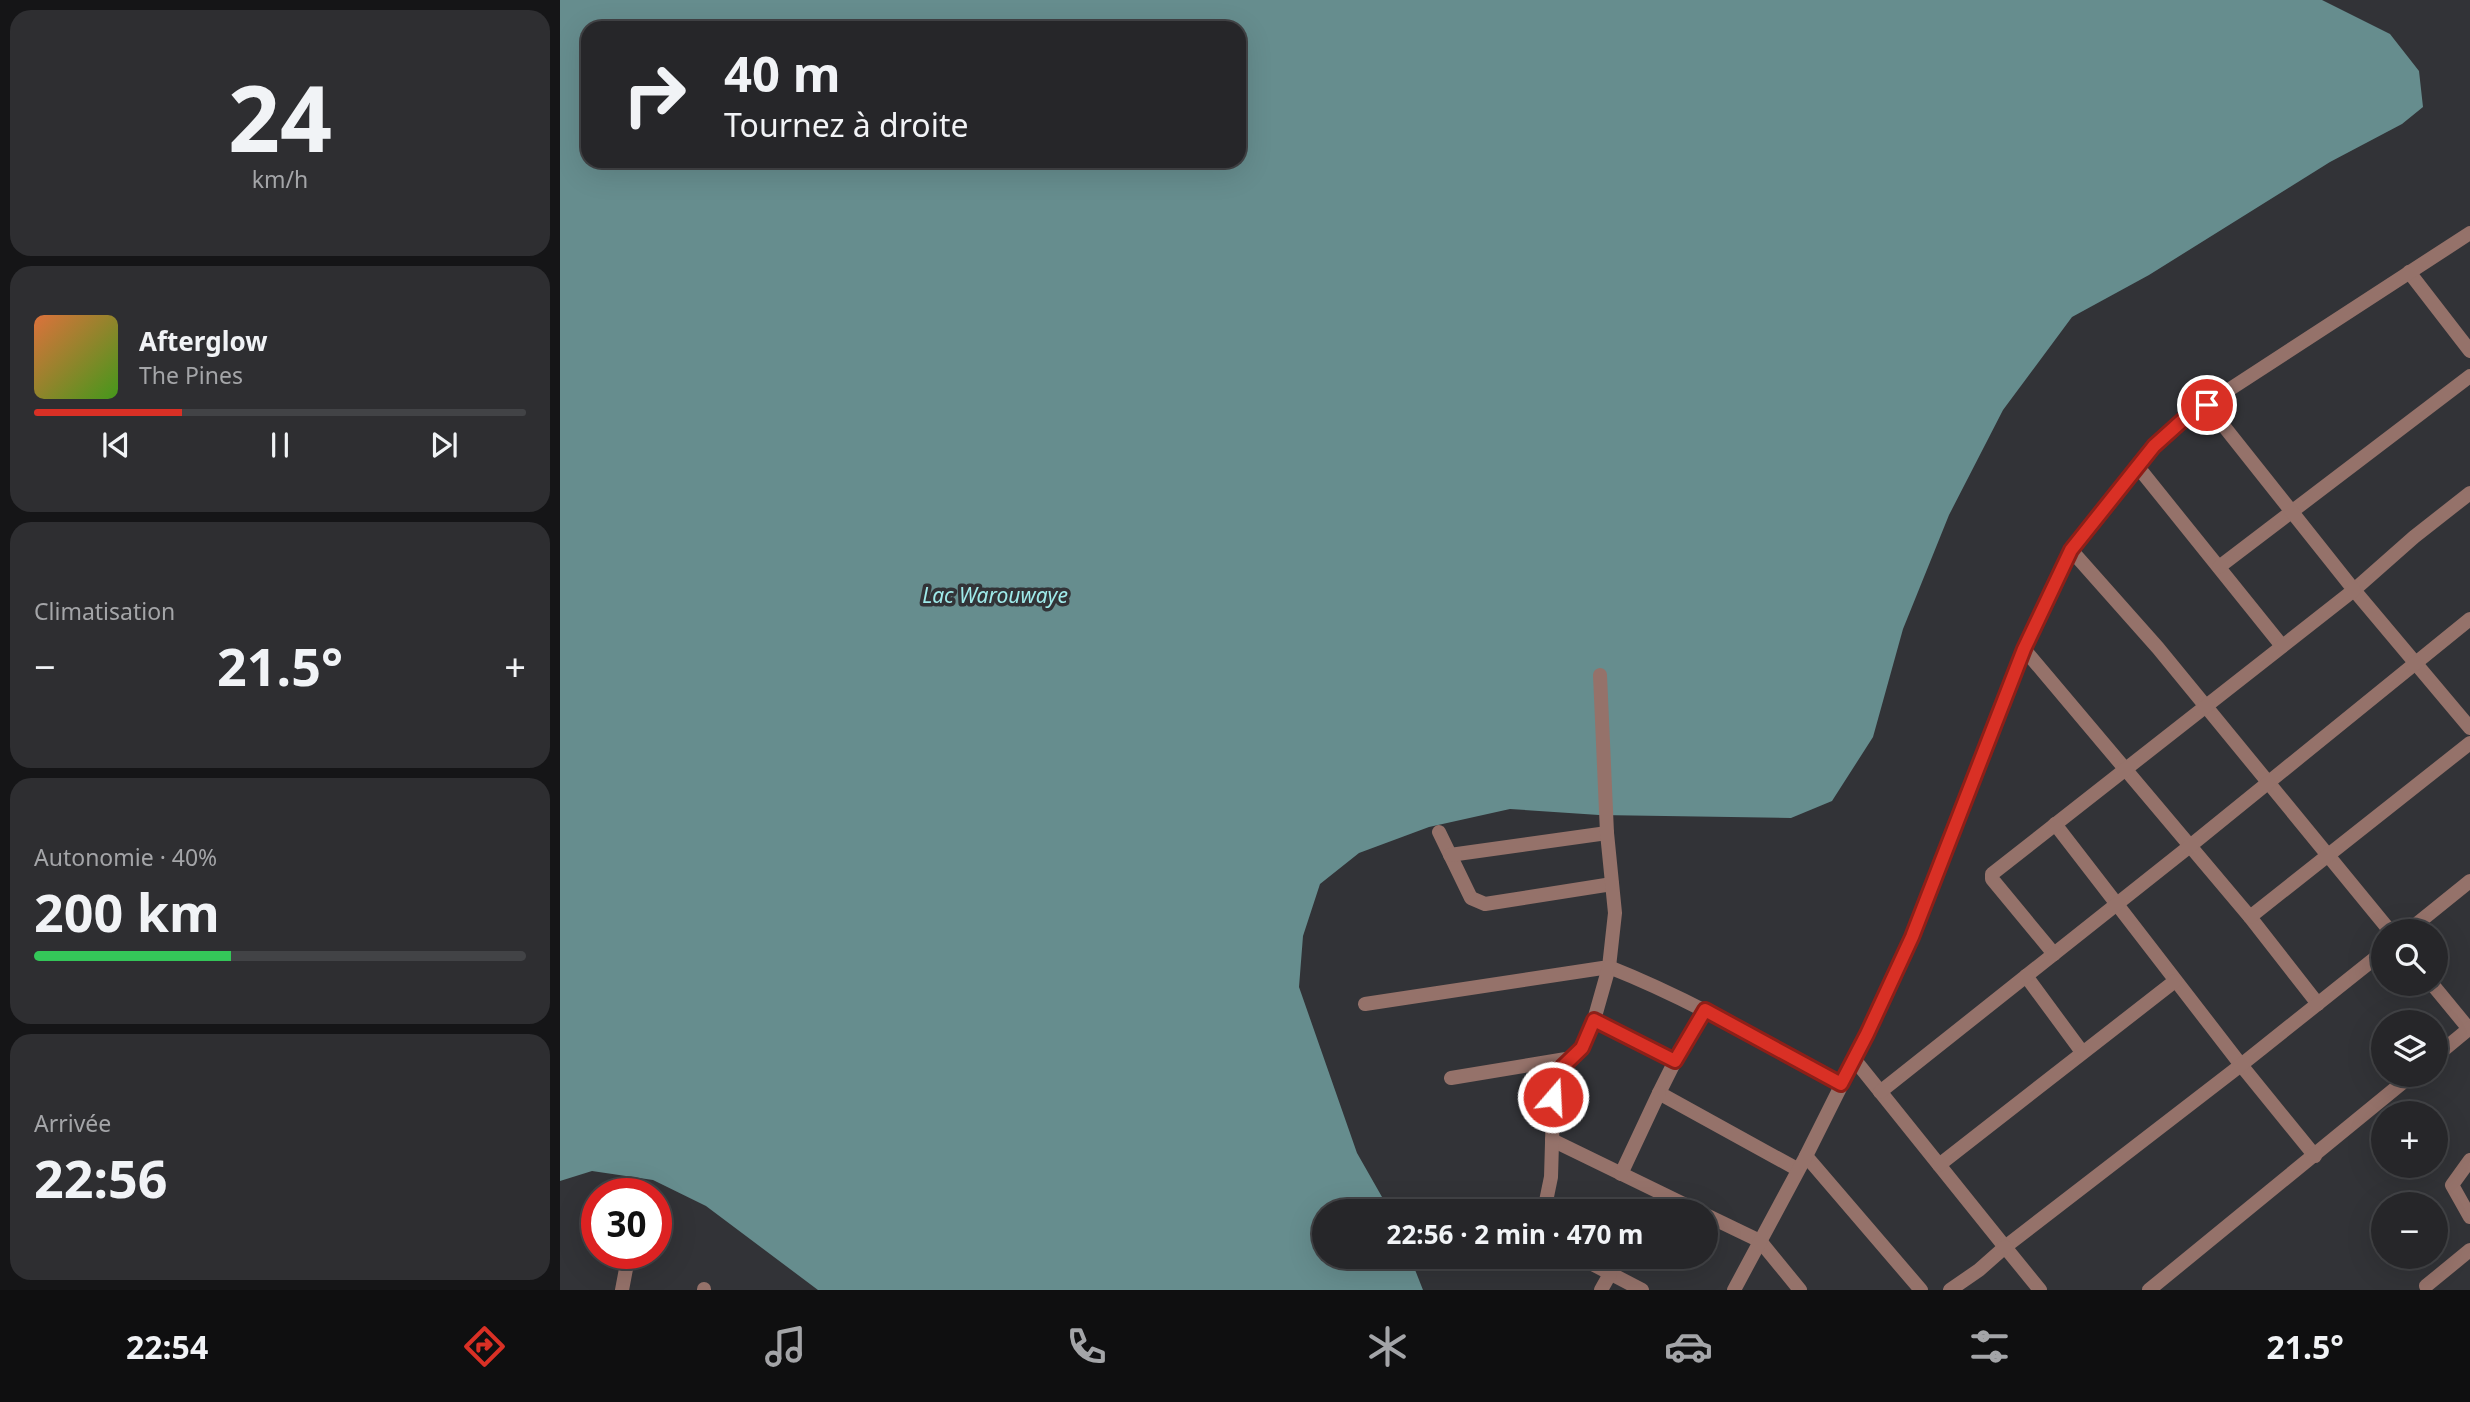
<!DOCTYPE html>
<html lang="fr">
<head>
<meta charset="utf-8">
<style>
	body { margin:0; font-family:"Noto Sans",sans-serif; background:#2e2e31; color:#f1f3f6; height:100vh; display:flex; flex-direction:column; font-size:26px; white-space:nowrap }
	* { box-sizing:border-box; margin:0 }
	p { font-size:23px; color:#a4a5a8 }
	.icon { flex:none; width:38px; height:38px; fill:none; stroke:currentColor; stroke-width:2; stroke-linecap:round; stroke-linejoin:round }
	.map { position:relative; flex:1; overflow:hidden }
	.panel { display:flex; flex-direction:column; gap:10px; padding:10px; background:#151517; width:560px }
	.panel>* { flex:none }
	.banner { position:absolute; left:21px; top:21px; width:665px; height:147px; border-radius:21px; box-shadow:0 7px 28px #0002,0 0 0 2px #424346; background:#262629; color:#f1f3f6; overflow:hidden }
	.controls { position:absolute; left:1811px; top:919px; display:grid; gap:14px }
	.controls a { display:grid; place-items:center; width:77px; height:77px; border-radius:50%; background:#262629; box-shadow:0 7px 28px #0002,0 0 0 2px #424346; font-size:35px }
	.speed { position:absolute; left:21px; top:1178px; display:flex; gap:14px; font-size:35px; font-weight:700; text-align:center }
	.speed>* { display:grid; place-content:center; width:91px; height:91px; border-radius:50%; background:#262629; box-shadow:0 7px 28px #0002,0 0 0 2px #424346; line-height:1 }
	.speed .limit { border:10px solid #d22; background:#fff; color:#111 }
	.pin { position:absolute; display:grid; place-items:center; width:60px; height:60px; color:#fff; margin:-30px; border:4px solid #fff; border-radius:50%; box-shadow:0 2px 7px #0007 }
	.me { position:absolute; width:77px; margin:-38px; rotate:19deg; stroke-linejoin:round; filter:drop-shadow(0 0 5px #0008) }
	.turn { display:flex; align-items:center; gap:24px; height:147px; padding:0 28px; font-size:32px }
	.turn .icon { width:91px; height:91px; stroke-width:2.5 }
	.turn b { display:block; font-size:49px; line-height:60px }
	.big { font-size:52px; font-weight:700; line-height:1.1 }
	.panel .widget { flex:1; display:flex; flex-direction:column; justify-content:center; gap:10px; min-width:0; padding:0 24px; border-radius:21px; background:#2e2e31 }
	.panel .dial { align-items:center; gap:0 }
	.dial b { font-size:91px; line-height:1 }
	.song { display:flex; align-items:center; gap:21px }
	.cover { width:84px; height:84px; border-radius:10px; background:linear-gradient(135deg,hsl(20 70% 55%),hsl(100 70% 35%)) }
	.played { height:7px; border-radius:4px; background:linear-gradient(90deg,#d93025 30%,#424346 30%) }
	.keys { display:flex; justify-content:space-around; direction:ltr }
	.heat { display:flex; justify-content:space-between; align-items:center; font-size:38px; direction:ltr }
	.charge { height:10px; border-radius:5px; background:linear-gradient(90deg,#34c759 40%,#424346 0) }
	.trip { position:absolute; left:752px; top:1199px; width:406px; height:70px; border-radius:35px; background:#262629; box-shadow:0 7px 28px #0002,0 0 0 2px #424346; font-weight:700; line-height:70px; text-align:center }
	.dock { display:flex; height:112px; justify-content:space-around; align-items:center; background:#0f0f10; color:#a4a5a8 }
	.dock .icon { width:49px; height:49px }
	.dock .selected { color:#d93025 }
	.dock b { font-size:32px; color:#f1f3f6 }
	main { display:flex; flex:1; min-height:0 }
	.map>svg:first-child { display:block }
	.water { fill:#668d8e; fill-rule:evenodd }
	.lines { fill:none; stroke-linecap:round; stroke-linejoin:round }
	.minor { stroke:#95726a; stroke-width:14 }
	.route-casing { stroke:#8d1f18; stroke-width:18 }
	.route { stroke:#d93025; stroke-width:12 }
	.labels { text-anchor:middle; stroke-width:7; stroke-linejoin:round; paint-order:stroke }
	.water-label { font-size:21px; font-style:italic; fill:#9feaea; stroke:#323337 }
</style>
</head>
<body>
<main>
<section class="panel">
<div class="widget dial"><b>24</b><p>km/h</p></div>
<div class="widget">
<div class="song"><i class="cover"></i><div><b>Afterglow</b><p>The Pines</p></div></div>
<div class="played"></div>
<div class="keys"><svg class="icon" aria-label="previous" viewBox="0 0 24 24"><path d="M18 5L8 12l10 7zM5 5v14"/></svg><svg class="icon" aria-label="pause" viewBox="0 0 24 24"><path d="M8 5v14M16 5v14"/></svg><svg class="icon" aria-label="next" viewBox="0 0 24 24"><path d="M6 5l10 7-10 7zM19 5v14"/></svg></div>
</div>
<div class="widget"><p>Climatisation</p>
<div class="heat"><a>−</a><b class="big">21.5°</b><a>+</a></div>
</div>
<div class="widget"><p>Autonomie · 40%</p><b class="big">200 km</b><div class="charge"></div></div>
<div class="widget"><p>Arrivée</p><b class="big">22:56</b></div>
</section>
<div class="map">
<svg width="1910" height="1290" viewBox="0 0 1910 1290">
	<rect width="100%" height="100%" fill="#323337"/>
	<!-- water -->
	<path class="water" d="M0,0h1762l68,34 29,37 4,36 -21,17 -72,38 -181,113 -77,42 -69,93 -54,105 -46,114 -30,108 -41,64 -41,17 -192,-3 -89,-6 -81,18 -70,26 -39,31 -17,52 -4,51 58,166 33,58h-65v45l85,1 13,33h-605l-112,-84 -53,-26 -61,-9 -32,10zM28,28h651v133h-651z"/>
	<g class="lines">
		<!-- minor -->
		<g class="minor">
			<path d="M1849,272l61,79"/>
			<path d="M1578,467l144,179"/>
			<path d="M1910,493l-56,44 -60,53 116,138"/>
			<path d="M1511,550l87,98 232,283"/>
			<path d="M1659,567l251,-191"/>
			<path d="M1464,649l226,268 68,87"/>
			<path d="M1495,824l186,241 74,91"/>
			<path d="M879,832l32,66 14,6 127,-20"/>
			<path d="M890,855l157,-22"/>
			<path d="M1690,917l220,-174"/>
			<path d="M1848,931l62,-50"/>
			<path d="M1494,954l-62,-75v-5l362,-284 -147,-185"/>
			<path d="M1466,976l56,76"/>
			<path d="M1872,984l37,45"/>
			<path d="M805,1004l244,-37 6,-54 -8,-80 -7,-158"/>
			<path d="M1034,1020l81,41 -16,32 138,76"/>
			<path d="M1876,1056l34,-28"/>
			<path d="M1294,1059l151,188 236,-182 143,-114"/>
			<path d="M1115,1061l30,-51"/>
			<path d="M891,1078l121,-20"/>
			<path d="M1320,1092l310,-246 280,-227"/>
			<path d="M992,1140l146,71"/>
			<path d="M1246,1156l115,134"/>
			<path d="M1910,1160l-18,25 18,32"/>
			<path d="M1379,1165l236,-184"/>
			<path d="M1061,1174l38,-81"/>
			<path d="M984,1211l7,-34 3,-102 28,-27 12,-28 15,-53c81,32 156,76 232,118"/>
			<path d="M1146,1215l54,26 40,49"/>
			<path d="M1017,1256l65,34"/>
			<path d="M1866,1286l44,-36"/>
			<path d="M62,1290l7,-37"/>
			<path d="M144,1290v-1"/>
			<path d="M1041,1290l9,-16"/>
			<path d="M1174,1290l72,-134 61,-122 45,-97 112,-288 47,-99 83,-104 30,-27 286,-186"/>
			<path d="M1390,1290l29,-20 26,-23 35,43"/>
			<path d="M1589,1290l264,-216"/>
		</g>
	</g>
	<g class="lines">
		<!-- route casing -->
		<g class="route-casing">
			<path id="route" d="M993,1097l1,-22 28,-27 12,-28 81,41 30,-51 136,74 26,-50 45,-97 112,-288 47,-99 83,-104 30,-27 23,-14"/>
		</g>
		<!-- route -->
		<use href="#route" class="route"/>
	</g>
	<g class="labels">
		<!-- water labels -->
		<g class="water-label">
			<text x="435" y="603">Lac Warouwaye</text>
		</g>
	</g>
</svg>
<div class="controls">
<a><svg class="icon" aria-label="search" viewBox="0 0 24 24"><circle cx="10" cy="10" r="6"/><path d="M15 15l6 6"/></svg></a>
<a><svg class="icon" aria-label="layers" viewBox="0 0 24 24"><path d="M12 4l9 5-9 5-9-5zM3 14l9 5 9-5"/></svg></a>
<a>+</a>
<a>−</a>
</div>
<div class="speed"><div class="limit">30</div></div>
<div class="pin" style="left:1647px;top:405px;background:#d93025"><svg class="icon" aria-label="arrive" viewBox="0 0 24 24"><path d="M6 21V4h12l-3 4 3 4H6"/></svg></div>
<svg class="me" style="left:993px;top:1097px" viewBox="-20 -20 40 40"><circle r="17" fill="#d93025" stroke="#fff" stroke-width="3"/><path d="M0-11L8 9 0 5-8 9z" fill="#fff"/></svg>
<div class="trip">22:56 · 2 min · 470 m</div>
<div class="banner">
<div class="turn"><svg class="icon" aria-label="right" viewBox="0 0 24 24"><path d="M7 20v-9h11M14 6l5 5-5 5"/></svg><div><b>40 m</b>Tournez à droite</div></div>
</div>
</div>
</main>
<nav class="dock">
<b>22:54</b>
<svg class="icon selected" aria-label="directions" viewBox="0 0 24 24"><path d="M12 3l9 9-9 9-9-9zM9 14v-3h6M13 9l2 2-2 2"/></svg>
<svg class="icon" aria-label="music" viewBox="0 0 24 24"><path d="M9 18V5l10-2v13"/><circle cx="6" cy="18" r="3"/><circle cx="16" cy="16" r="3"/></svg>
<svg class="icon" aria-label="phone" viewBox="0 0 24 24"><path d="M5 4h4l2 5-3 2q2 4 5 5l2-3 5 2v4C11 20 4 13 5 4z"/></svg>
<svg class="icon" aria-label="climate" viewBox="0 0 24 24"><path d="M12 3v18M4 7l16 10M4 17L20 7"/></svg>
<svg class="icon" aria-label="car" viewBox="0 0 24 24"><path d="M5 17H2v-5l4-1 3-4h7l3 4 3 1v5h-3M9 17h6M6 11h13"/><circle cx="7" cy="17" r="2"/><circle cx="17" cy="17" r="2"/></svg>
<svg class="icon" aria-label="filters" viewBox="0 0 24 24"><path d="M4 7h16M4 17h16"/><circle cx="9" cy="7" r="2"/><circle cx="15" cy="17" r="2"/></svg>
<b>21.5°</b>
</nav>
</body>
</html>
